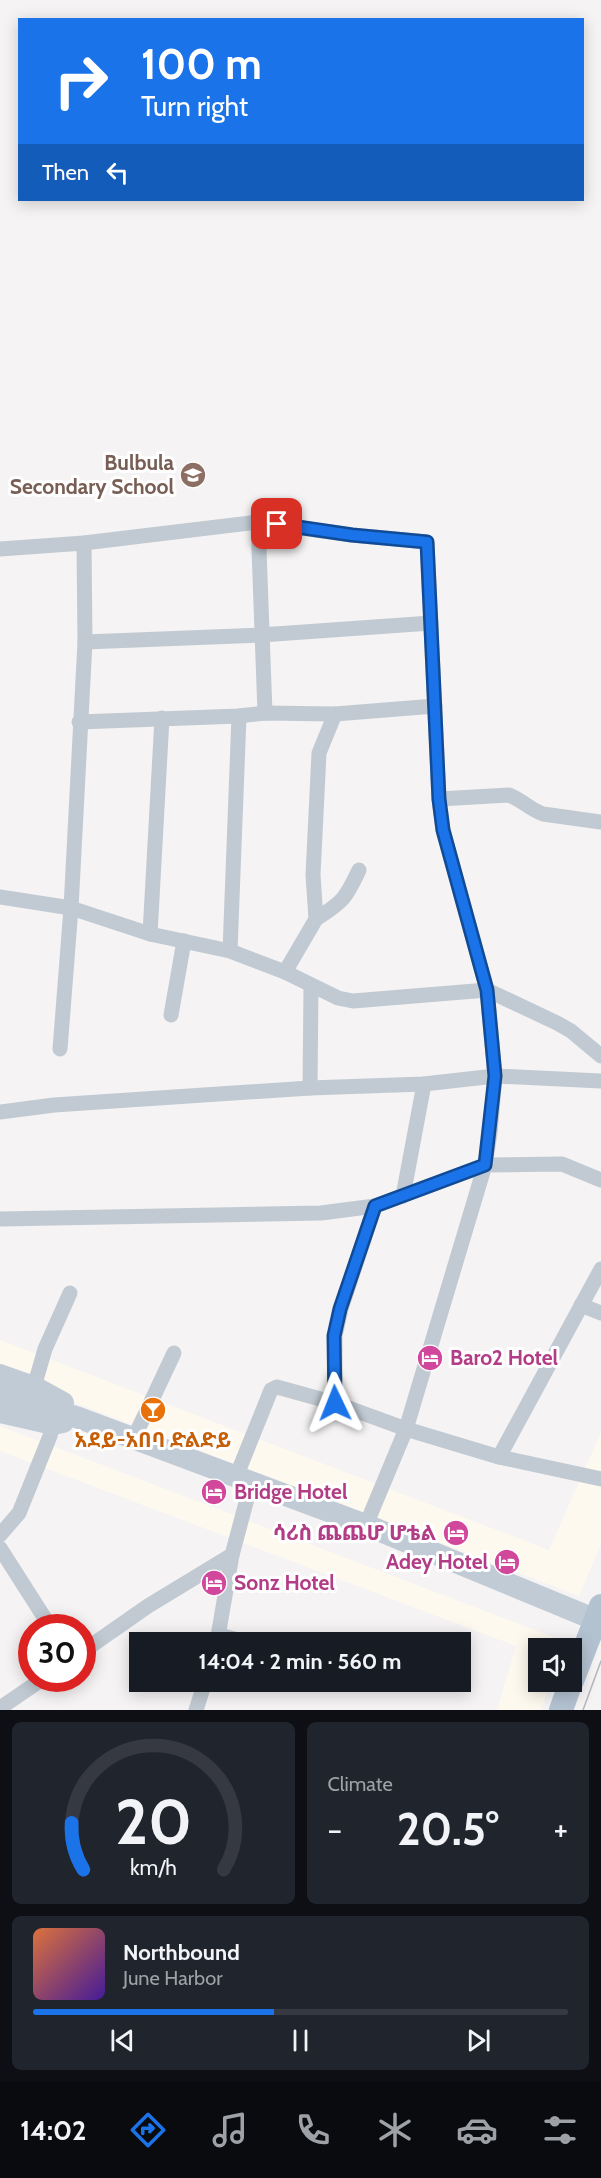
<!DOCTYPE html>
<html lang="en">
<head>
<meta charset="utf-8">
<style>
	body { margin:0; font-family:Cabin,"Noto Sans Ethiopic",sans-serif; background:#20242c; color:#f1f3f6; height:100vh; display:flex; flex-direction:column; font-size:22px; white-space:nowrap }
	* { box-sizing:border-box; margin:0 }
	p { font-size:20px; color:#9ea1a6 }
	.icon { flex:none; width:33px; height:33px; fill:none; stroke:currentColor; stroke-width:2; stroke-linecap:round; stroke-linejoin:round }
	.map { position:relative; height:1710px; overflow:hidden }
	.details { display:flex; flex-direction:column; gap:12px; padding:12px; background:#0d0f14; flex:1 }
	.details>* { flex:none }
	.hud { position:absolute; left:18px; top:18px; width:566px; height:183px; border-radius:0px; box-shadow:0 3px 15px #0003; background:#1a73e8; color:#fff; overflow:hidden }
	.controls { position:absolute; left:528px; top:1638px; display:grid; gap:12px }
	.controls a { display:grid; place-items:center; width:54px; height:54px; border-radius:0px; background:#171b24; box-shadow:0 3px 15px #0003; font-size:30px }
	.speed { position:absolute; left:18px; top:1614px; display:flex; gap:12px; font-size:30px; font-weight:700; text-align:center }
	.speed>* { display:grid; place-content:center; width:78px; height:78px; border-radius:50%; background:#171b24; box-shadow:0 3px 15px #0003; line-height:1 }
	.speed .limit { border:9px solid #d22; background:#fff; color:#111 }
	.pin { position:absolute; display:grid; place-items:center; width:51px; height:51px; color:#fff; margin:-26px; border-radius:12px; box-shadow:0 3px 9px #0006 }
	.me { position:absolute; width:66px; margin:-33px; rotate:358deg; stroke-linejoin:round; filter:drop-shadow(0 0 4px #0008) }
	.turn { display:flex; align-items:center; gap:21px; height:126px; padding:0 24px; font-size:27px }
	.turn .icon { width:78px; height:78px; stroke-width:2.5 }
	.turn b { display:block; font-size:42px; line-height:51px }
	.then { display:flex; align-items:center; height:57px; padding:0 24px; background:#0003; gap:12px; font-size:22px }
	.big { font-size:45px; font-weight:700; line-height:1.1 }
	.details .widget { flex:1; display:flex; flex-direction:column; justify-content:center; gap:9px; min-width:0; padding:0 21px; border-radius:9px; background:#20242c }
	.details .dial { align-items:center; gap:0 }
	.dial svg { height:156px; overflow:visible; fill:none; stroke:#363941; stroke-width:7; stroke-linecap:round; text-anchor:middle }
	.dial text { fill:#f1f3f6; stroke:none }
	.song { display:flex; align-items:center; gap:18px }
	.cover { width:72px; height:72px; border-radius:9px; background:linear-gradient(135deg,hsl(20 70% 55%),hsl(260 70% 35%)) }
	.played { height:6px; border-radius:3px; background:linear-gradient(90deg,#1a73e8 45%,#363941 45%) }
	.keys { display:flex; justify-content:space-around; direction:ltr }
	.heat { display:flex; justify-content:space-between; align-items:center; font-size:33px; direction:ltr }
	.details .tiles { flex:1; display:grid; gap:12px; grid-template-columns:1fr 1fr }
	.widget:last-child { grid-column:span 2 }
	.trip { position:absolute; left:129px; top:1632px; width:342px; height:60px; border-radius:0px; background:#171b24; box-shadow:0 3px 15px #0003; font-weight:700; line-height:60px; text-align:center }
	.tabs { display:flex; height:96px; justify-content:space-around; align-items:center; background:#090b0e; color:#9ea1a6 }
	.tabs .icon { width:42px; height:42px }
	.tabs .active { color:#1a73e8 }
	.tabs b { font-size:27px; color:#f1f3f6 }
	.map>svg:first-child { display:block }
	.commercial { fill:#fdf9ef }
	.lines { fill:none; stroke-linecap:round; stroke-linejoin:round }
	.street { stroke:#c1cad2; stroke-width:15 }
	.secondary { stroke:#c1cbd6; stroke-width:22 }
	.primary { stroke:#b3c2d1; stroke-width:24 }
	.tram { stroke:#b5b8bd; stroke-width:1.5 }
	.route-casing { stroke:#114b97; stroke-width:15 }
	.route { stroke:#1a73e8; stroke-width:10 }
	.labels { text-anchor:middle; stroke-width:6; stroke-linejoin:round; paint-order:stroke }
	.education-label { font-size:21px; font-weight:bold; fill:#785e54; stroke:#fff; text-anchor:end }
	.hotel-label { font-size:21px; font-weight:bold; fill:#b23c85; stroke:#fff; text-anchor:start }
	.food-label { font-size:21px; font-weight:bold; fill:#c56008; stroke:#fff }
</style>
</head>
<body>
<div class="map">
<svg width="601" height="1710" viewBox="0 0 601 1710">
	<rect width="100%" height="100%" fill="#f5f3f3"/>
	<!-- commercial -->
	<g class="commercial">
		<path d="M0,1340l549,210 52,-118v112l-22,52 -579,-222z"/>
		<path d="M0,1426l564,215 -2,7h-24v34h12l-9,28h-44l19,-64 -516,-195z"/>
	</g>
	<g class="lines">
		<!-- street -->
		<g class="street">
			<path d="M258,522l7,191"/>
			<path d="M84,543l1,99 -14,266 79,26 80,17 55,21 53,26 15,3 134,-11 70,33 14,8 30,25"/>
			<path d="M0,549l84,-6 174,-21 94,13 75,7 12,257 4,31 44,160 8,86 -5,57 -5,32 -79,264 -40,96"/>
			<path d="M85,642l176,-7 170,-12"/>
			<path d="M335,714l-16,39 -6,122 3,44c27,-17 30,-21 43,-49"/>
			<path d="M79,722l160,-6 26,-3 70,1 100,-8"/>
			<path d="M439,799l70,-4c13,5 22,15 34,19l58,8"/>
			<path d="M0,897l71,11 -11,141"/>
			<path d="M150,934l12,-216"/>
			<path d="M230,951l9,-235"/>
			<path d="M285,972l31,-53"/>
			<path d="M171,1015l13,-74"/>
			<path d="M310,1088l1,-102"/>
			<path d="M0,1112l54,-7 256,-17 114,-4 71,-8 106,5"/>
			<path d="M403,1196l21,-112"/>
			<path d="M375,1206l-34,103 -6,27v67l71,26 93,28 102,22"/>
			<path d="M0,1219l321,-6 54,-7 110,-41 77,-1 39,16"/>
			<path d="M581,1305l20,8"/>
			<path d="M34,1387l11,-38 25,-56"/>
			<path d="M134,1438l40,-85"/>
			<path d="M499,1457l102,-188"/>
			<path d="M236,1477l35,-87 6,-3 58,16"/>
			<path d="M0,1535l19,-22 31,-77 3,-12"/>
			<path d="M0,1548l51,80"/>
			<path d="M219,1635l27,7"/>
			<path d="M217,1642l15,-87"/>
			<path d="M82,1652l66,-46 84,-51 19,-71"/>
			<path d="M0,1708l44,-30"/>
			<path d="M196,1710l9,-28"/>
		</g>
		<!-- secondary -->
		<g class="secondary">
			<path d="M0,1375l34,12 29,16"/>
			<path d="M0,1393l79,25 287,107 235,97"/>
			<path d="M0,1412l53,12 10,-2"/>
		</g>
		<!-- primary -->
		<g class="primary">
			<path d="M572,1681l29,-75"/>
			<path d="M561,1710l10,-28"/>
		</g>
		<!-- tram -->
		<path class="tram" d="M583,1710l18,-49"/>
	</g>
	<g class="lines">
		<!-- route casing -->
		<g class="route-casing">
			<path id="route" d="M277,524l75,11 75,7 12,257 4,31 44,160 8,86 -10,89 -110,41 -35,103 -6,27 1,67"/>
		</g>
		<!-- route -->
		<use href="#route" class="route"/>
	</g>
	<!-- icons -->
	<defs>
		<g id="school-disc" transform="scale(1.35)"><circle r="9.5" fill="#8d6e63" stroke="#fff"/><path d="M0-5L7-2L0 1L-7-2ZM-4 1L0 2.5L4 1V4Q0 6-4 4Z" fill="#fff"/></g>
		<g id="hotel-disc" transform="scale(1.35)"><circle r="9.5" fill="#d1479c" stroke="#fff"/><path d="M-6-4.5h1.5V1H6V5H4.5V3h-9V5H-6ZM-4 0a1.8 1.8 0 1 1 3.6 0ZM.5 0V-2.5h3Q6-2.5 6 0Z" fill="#fff"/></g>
		<g id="bar-disc" transform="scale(1.35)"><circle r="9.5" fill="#e8710a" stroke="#fff"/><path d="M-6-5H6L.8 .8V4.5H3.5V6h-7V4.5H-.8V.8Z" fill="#fff"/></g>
	</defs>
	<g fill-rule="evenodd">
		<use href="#school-disc" x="193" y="475"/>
		<use href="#hotel-disc" x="430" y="1358"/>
		<use href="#bar-disc" x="153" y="1410"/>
		<use href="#hotel-disc" x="214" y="1492"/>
		<use href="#hotel-disc" x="456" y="1533"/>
		<use href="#hotel-disc" x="507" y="1562"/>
		<use href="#hotel-disc" x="214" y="1583"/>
	</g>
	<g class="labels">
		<!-- education labels -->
		<g class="education-label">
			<text x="174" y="470">Bulbula<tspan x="174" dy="24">Secondary School</tspan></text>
		</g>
		<!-- hotel labels -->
		<g class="hotel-label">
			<text x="450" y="1365">Baro2 Hotel</text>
			<text x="234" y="1499">Bridge Hotel</text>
			<text x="436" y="1540" text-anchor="end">ሳሪስ ጨጨሆ ሆቴል</text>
			<text x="488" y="1569" text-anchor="end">Adey Hotel</text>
			<text x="234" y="1590">Sonz Hotel</text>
		</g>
		<!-- food labels -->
		<g class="food-label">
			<text x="153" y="1447">አደይ-አበባ ድልድይ</text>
		</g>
	</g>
</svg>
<div class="controls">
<a><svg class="icon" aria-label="sound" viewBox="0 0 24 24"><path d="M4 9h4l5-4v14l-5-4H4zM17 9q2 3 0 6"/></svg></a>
</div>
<div class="speed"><div class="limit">30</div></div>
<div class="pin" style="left:277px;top:524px;background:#d93025"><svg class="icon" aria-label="arrive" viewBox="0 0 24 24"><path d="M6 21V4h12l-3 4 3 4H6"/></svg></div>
<svg class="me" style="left:335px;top:1403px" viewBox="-20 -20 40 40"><path d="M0-17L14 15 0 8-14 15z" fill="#1a73e8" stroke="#fff" stroke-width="4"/></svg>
<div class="trip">14:04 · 2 min · 560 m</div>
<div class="hud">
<div class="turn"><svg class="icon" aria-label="right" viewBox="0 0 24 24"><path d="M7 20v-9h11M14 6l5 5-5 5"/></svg><div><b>100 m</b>Turn right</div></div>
<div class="then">Then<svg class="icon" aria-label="left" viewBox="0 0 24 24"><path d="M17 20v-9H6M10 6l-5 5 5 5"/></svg></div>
</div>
</div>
<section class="details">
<div class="tiles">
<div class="widget dial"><svg viewBox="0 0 100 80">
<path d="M14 69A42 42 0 1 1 86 69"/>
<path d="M14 69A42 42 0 0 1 8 45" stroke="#1a73e8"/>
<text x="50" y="56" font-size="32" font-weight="700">20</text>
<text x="50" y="72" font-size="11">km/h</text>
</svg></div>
<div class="widget"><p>Climate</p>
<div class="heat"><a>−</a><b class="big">20.5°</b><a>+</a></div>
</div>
<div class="widget">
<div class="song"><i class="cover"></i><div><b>Northbound</b><p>June Harbor</p></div></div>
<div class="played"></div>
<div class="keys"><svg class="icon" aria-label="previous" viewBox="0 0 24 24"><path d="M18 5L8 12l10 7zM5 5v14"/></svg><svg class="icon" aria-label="pause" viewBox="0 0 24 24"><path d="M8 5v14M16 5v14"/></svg><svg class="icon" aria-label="next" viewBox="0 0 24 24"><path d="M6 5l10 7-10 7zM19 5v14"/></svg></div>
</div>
</div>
</section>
<nav class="tabs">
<b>14:02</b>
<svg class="icon active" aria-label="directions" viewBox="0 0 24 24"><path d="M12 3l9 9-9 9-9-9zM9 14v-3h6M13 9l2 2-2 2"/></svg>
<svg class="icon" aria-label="music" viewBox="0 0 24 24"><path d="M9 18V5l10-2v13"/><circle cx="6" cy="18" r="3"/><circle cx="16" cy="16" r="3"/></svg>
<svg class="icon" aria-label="phone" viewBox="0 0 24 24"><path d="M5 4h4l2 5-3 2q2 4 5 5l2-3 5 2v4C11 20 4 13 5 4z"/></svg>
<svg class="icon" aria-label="climate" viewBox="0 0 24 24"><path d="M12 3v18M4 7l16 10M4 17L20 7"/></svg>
<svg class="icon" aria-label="car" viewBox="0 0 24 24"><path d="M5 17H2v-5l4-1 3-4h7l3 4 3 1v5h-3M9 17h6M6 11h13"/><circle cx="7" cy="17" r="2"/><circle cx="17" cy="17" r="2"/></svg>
<svg class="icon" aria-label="filters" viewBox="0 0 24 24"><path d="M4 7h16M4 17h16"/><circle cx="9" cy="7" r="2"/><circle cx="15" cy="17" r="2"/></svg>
</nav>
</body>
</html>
